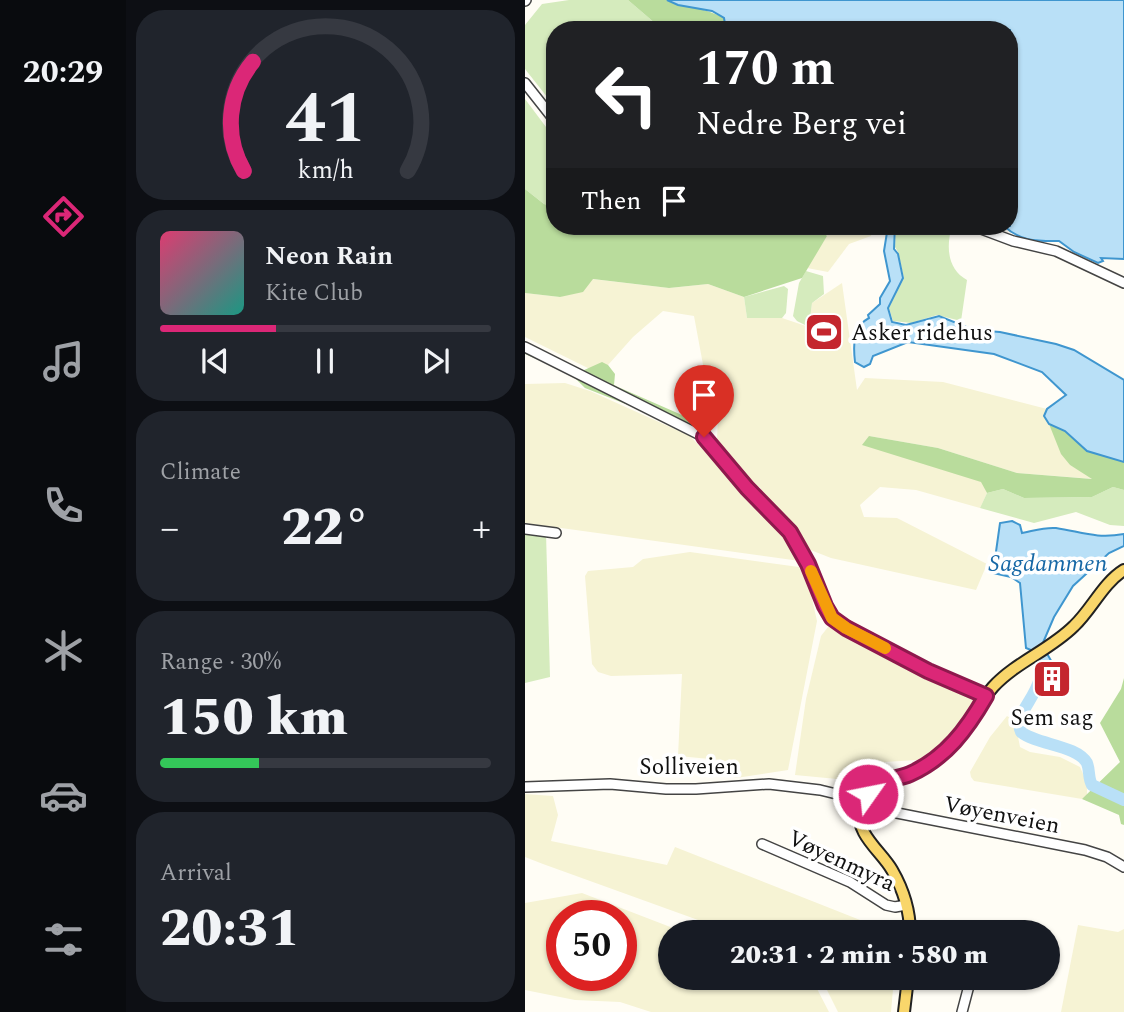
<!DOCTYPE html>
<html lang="en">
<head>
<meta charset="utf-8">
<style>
	body { margin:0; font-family:Spectral,serif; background:#20242c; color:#f1f3f6; height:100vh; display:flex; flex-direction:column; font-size:26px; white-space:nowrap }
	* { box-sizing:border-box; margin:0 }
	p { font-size:23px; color:#9ea1a6 }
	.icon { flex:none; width:38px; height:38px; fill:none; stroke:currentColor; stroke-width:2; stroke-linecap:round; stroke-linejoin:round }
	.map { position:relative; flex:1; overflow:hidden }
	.drawer { display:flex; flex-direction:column; gap:10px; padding:10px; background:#0d0f14; width:399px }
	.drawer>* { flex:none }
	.top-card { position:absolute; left:21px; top:21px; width:472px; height:214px; border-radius:28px; box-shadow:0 2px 5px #0004; background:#202124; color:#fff; overflow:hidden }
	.speed { position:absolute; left:21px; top:900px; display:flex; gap:14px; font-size:35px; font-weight:700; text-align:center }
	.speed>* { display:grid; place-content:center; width:91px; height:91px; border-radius:50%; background:#171b24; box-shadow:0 2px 5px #0004; line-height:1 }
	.speed .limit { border:10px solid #d22; background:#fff; color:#111 }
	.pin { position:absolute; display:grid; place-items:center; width:60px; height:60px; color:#fff; margin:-72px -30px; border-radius:50% 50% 50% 0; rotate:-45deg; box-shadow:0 0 7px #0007 }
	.pin .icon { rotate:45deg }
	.me { position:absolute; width:77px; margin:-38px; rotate:57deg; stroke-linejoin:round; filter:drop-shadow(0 0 5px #0008) }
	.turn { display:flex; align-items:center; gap:24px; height:147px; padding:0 35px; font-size:32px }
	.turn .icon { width:91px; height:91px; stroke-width:2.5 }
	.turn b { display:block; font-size:49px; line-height:60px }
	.then { display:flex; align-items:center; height:66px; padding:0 35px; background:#0003; gap:14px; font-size:26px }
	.big { font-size:52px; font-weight:800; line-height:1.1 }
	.drawer .widget { flex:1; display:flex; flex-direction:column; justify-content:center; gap:10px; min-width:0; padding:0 24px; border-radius:28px; background:#20242c }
	.drawer .dial { align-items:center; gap:0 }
	.dial svg { height:182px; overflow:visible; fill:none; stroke:#363941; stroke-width:7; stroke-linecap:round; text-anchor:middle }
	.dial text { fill:#f1f3f6; stroke:none }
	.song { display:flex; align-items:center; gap:21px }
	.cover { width:84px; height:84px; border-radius:10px; background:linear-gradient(135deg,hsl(340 70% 55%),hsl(170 70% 35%)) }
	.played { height:7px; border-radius:4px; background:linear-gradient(90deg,#db2777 35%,#363941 35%) }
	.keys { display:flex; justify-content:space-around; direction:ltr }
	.heat { display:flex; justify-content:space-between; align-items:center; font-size:38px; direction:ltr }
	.charge { height:10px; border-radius:5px; background:linear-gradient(90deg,#34c759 30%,#363941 0) }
	.trip { position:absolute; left:133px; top:920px; width:402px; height:70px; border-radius:35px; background:#171b24; box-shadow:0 2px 5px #0004; font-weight:800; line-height:70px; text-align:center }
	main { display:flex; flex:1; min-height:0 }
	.dock { display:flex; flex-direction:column; width:126px; justify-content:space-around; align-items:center; background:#090b0e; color:#9ea1a6 }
	.dock .icon { width:49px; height:49px }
	.dock .active { color:#db2777 }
	.dock b { font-size:32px; color:#f1f3f6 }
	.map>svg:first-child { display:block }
	.farmland { fill:#f6f3d4; fill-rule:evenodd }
	.green { fill:#d5ebbd }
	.forest { fill:#b9dc9c }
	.water { fill:#b9e0f7; stroke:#3f96cf; stroke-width:2 }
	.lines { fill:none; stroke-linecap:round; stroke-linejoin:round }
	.river { stroke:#b9e0f7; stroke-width:12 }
	.minor-casing { stroke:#444; stroke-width:12 }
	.major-casing { stroke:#222; stroke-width:14 }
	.minor { stroke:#fff; stroke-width:9 }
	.major { stroke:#f9d66b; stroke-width:10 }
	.route-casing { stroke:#8e194d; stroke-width:18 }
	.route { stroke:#db2777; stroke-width:12 }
	.slow { stroke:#f59e0b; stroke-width:12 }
	.labels { text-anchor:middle; stroke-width:7; stroke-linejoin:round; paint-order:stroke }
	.poi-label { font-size:23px; fill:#111; stroke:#fff; text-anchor:start }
	.street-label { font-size:23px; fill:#111; stroke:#fff }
	.water-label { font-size:24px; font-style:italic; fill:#1768a6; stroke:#fff }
</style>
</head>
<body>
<main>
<nav class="dock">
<b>20:29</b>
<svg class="icon active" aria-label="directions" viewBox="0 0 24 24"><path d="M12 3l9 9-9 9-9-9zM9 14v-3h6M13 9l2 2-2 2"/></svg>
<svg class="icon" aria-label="music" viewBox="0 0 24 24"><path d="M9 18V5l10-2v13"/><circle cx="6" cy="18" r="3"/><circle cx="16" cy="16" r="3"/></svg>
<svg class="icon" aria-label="phone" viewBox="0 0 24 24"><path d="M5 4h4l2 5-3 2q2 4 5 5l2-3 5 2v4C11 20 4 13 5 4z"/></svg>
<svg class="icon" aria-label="climate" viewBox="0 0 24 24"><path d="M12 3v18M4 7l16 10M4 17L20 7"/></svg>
<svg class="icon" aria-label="car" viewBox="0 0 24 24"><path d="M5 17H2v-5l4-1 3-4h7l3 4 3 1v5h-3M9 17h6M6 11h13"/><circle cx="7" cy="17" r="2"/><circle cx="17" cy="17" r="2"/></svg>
<svg class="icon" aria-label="filters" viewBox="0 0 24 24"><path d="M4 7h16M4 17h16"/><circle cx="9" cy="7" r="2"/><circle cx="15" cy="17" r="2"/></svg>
</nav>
<section class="drawer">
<div class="widget dial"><svg viewBox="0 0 100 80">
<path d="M14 69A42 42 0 1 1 86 69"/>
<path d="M14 69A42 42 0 0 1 18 21" stroke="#db2777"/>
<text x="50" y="56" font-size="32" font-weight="700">41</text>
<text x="50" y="72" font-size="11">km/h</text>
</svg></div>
<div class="widget">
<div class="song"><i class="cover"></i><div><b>Neon Rain</b><p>Kite Club</p></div></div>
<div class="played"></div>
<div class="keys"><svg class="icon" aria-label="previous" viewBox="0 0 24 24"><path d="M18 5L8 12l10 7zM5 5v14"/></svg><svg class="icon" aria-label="pause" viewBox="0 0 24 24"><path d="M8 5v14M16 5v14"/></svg><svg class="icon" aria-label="next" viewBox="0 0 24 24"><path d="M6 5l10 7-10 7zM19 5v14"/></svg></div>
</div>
<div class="widget"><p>Climate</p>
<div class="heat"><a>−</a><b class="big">22°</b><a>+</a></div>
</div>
<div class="widget"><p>Range · 30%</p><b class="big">150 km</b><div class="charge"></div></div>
<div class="widget"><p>Arrival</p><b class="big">20:31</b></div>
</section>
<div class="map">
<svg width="599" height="1012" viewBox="0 0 599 1012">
	<rect width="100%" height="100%" fill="#fffdf5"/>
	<!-- farmland -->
	<g class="farmland">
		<path d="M308,226h40l-2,10 -22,8 -21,28 -21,-4z"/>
		<path d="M67,279l77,9 39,-4 36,13 3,21h35l27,9 3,-24 30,-20 15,107 8,-12 78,4 104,27 -2,7 25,49 24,14 -77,-6 -79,-25 -69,-12 113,46 5,11 -7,15 -64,-18 -36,-3 -20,18 4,12 33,1 90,46 -11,26 -145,-32 -23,-9 -44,-52 -4,-10h-7l-29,-34 -7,-14 2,-40 -17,-1 2,-28 -10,-54 -31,-5 -30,26 -33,37 -75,-37v-44l35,4z"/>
		<path d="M40,383l25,8 100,45 99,105 11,20 -275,-38v-139z"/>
		<path d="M165,552l109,15 11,23 7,31 -29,149 -52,8 -7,-2 -3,-12 -5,-4 -43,-4 4,-82 -71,2 -13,-4 -6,-8 -7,-88 3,-5 45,-4 10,-8z"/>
		<path d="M303,627h6l114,59 23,9 4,5 -15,27 -18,19 -25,14 -32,2 -48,17 -42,-4 11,-76 15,-63z"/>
		<path d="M482,716l8,5 5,26 10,5 30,5 20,10 7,16v13l-5,3 -108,-18 -3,-4 -1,-5 20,-35z"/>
		<path d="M0,794l28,2 5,19 -7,26 116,24 8,-18 218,86h-159l-191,-69 -18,-7z"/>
		<path d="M57,893l104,40h-16v45h136l7,3 16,31h-178l-31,-10 -45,-2 -50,-10v-87zM37,915h59v60h-59z"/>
		<path d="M553,925l40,7 6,-3v83h-63z"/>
		<path d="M296,978h73l-3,34h-53z"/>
	</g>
	<!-- green -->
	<g class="green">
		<path d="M44,0h59l35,30h-108v77l-30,-38v-44l17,-21z"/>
		<path d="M0,99l30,40v68l-11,-3 -19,-15z"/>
		<path d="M371,226h56c-6,20 -5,43 15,54l-6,41 -24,-6 -26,8 -18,-2 -4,-13 15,-30 -6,-26 -3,-5z"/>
		<path d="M281,271l17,5 1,18 -12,9 -3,24 -12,-6 -4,-5 6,-33z"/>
		<path d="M259,286l4,3 -2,24 -4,5h-35l-3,-21z"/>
		<path d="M588,487l11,3v36l-14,-1 -34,-13 -42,11 -54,-15 7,-15 16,-4 21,9 68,-1z"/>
		<path d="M0,530l21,3 4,144 -25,6z"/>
	</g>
	<!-- forest -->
	<g class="forest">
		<path d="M103,0c11,0 29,0 39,0 18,7 39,8 57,18l2,12h-63z"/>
		<path d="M0,189l19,15 11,3v19h263l9,10 -25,42 -58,19 -36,-13 -39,4 -76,-9 -10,13 -23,5 -35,-4z"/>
		<path d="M0,341l57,30 20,-9 6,3 7,9 -1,11 4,2 89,39 -5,8 -117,-46 -14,-14 -46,-20z"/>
		<path d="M524,424l16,7 22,20 37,11v28l-11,-3 -21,10 -68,1 -21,-9 -16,4 -6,-11 -119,-37 7,-9 69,12 79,25 75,6 -22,-14 -9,-11z"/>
		<path d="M599,678v147l-3,-1 -2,-9 -37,-16 38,-37 -20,-39 21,-34z"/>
	</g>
	<!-- water -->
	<g class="water">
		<path d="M142,0h457v259l-23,-1 2,3 -5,2 -24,-11 -15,-11c-22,0 -38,1 -55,-15h6v-196h-284l-2,-12 -12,-7 -34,-6z"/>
		<path d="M363,226h7l-1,23 4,5 5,24 -15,30 4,14 14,3 33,-9 35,14 26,2 56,12 18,6 50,30v82l-37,-11 -22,-20 -16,-7 -5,-8 3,-7 19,-14 -24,-23 -48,-18 -86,-12 -35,14 -3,8 -6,3 -9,-5c-2,-17 -2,-36 14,-44l-1,-3 12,-11v-6l10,-17 -6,-30z"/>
		<path d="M487,521l8,4 2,8c11,-2 22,-6 34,-5 26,4 40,11 68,6v12l-15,7 -36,33 -19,31 -12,28 11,19 -17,-2 -5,-12 -5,-2 -6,-65 -9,-6 -18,-4 7,-50z"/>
	</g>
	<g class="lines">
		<!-- river -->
		<path class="river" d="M513,650c15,41 -27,58 -17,82 16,13 56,13 66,31 3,8 1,15 5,22l32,15"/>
		<!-- minor casing -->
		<g class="minor-casing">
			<g id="minor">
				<path d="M0,1l1,-1"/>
				<path d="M0,83l30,38"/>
				<path d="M448,226l40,15 43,10 68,32"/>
				<path d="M0,347l179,90 43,51 43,44 14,24 28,62 14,10 82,43 58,25"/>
				<path d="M0,529l31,4"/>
				<path d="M0,787l85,-3 56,5h30l73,-5 51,6 33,8"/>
				<path d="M345,804l27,9 188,37 22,7 17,10"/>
				<path d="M237,844l88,38 36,23 9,2 11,-2"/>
				<path d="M437,1012l9,-34"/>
			</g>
		</g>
		<!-- major casing -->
		<g class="major-casing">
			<g id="major">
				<circle cx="337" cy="800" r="9"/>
				<path d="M341,793c11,-16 27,-12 43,-19 14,-5 29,-16 40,-26 20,-17 27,-42 44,-61 23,-25 57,-37 81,-61 18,-17 29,-43 50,-56"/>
				<path d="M335,809c-5,25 21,42 32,61 11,19 18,41 18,63"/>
				<path d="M379,1012l4,-34"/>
			</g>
		</g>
		<!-- minor -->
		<use href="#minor" class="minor"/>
		<!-- major -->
		<use href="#major" class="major"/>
	</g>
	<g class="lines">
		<!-- route casing -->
		<g class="route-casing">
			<path id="route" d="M179,437l43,51 43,44 18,32 17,42 7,12 14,10 82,43 58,25c-19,33 -40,62 -76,78 -16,7 -32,3 -44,19l2,1"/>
		</g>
		<!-- route -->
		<use href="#route" class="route"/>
		<!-- slow -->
		<path class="slow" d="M286,571l21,47 14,10 39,20"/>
	</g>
	<!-- icons -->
	<defs>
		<g id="stadium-square" transform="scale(2.0125)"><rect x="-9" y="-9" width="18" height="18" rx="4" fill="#c4262e" stroke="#fff"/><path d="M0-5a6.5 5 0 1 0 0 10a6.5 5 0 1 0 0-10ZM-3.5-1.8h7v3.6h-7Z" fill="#fff"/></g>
		<g id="building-square" transform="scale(2.0125)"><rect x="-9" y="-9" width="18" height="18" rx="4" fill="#c4262e" stroke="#fff"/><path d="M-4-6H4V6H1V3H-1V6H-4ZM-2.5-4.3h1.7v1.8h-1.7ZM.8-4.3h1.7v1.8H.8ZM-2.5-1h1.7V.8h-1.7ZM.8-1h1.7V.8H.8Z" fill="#fff"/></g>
	</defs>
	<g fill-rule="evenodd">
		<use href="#stadium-square" x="299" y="332"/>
		<use href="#building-square" x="527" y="679"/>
	</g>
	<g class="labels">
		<!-- poi labels -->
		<g class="poi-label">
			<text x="326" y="340">Asker ridehus</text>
			<text x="527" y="725" text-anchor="middle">Sem sag</text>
		</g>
		<!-- street labels -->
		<g class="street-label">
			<text x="164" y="774">Solliveien</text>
			<text transform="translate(477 814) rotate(11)" y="8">Vøyenveien</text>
			<text transform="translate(317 860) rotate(25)" y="8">Vøyenmyra</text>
		</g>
		<!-- water labels -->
		<g class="water-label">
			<text x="523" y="571">Sagdammen</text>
		</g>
	</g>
</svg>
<div class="speed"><div class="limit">50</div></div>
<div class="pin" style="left:179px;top:437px;background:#d93025"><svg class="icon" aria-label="arrive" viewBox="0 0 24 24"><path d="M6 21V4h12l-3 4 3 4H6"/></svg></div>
<svg class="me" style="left:343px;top:794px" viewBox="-20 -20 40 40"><circle r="17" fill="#db2777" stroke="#fff" stroke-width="3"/><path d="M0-11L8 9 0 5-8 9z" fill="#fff"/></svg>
<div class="trip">20:31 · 2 min · 580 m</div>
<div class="top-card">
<div class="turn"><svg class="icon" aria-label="left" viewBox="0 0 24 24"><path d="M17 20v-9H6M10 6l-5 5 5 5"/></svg><div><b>170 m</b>Nedre Berg vei</div></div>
<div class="then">Then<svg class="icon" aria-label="arrive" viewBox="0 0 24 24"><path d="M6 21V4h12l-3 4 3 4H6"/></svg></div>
</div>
</div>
</main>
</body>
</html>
